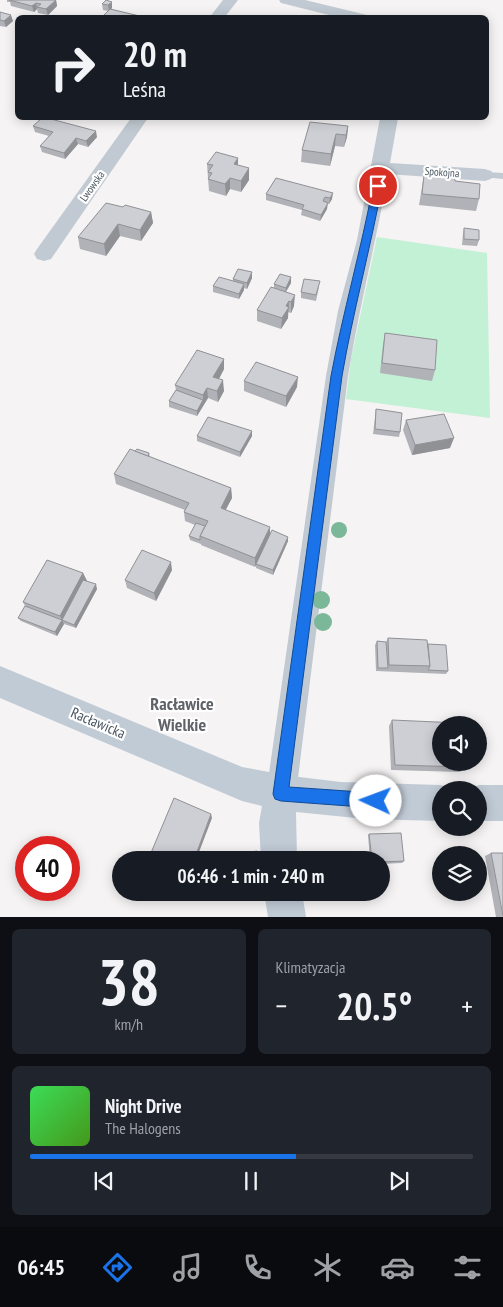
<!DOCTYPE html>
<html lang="pl">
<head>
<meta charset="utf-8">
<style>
	body { margin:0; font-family:"PT Sans Narrow",sans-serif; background:#20242c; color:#f1f3f6; height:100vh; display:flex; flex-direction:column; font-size:19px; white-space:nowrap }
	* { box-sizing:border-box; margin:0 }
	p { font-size:16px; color:#9ea1a6 }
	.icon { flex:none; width:28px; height:28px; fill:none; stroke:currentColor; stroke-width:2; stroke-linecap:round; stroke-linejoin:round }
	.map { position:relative; height:917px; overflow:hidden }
	.sheet { display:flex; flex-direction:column; gap:12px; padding:12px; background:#0d0f14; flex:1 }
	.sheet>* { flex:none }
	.guide { position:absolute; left:15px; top:15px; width:474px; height:105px; border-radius:8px; box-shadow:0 2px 12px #0003; background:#171b24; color:#f1f3f6; overflow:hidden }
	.controls { position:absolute; left:432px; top:716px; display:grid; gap:10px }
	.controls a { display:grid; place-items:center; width:55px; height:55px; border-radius:50%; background:#171b24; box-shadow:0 2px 12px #0003; font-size:25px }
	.speed { position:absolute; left:15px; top:836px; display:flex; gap:10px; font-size:25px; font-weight:700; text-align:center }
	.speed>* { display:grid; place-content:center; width:65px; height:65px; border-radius:50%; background:#171b24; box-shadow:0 2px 12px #0003; line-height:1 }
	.speed .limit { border:8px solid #d22; background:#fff; color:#111 }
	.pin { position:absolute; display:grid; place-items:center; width:42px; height:42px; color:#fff; margin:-21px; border:2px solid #fff; border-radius:50%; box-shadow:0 1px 5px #0007 }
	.me { position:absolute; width:55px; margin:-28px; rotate:272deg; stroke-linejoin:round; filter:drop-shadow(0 0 4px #0008) }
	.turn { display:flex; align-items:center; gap:18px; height:105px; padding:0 25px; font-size:22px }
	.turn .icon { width:65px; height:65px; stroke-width:2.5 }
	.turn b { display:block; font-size:35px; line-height:42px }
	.big { font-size:38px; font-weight:700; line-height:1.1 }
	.sheet .card { flex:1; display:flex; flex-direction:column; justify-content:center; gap:8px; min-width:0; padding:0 18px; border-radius:8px; background:#20242c }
	.sheet .dial { align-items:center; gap:0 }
	.dial b { font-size:65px; line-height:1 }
	.song { display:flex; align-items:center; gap:15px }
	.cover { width:60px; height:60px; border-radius:8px; background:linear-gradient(135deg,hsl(130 70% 55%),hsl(100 70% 35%)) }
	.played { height:5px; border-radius:2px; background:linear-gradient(90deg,#1a73e8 60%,#363941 60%) }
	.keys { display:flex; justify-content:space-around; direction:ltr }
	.heat { display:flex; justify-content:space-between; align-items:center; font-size:28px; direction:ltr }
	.sheet .tiles { flex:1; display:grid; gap:12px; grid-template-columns:1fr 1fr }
	.card:last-child { grid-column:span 2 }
	.trip { position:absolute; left:112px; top:851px; width:278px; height:50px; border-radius:25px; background:#171b24; box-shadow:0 2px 12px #0003; font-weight:700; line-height:50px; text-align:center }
	.tab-bar { display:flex; height:80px; justify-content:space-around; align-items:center; background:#090b0e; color:#9ea1a6 }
	.tab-bar .icon { width:35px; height:35px }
	.tab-bar .on { color:#1a73e8 }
	.tab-bar b { font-size:22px; color:#f1f3f6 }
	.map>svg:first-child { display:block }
	.green { fill:#c3f1d5 }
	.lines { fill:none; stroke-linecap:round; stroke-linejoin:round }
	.lane { fill:#c1cad2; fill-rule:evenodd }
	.street { fill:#c1cad2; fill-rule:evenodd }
	.secondary { fill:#c1cbd6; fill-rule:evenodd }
	.tree { fill:#7bb799 }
	.wall { fill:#b0b2b7 }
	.shaded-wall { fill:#909195 }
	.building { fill:#cdcfd5; stroke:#909195 }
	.route { fill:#1a73e8; stroke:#114b97 }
	.labels { text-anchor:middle; stroke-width:4.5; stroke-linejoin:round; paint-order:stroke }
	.far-street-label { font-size:11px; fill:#4a5661; stroke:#fff }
	.near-street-label { font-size:15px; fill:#4a5661; stroke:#fff }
	.near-quarter-label { font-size:18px; font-weight:bold; fill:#5f6368; stroke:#fff }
</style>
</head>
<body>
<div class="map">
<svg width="503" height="917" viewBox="0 0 503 917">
	<rect width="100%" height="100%" fill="#f5f3f3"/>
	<!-- green -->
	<path class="green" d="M377,237l110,16 3,165 -144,-19 5,-40z"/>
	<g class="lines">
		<!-- lane -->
		<path class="lane" d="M485,172l18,1v6l-21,-2 -2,-2z"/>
		<!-- street -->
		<g class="street">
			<path d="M223,0h15l-14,18h-15z"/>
			<path d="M279,0h26l62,15 2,3h-28l-60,-15z"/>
			<path d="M131,118h17l-97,141 -7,2 -7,-2 -3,-5 3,-5z"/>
			<path d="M380,118h18l-8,45 95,6 6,2 3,4 -3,4 -6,2 -97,-7c-12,68 -29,134 -40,202l-52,418 -4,11 -11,4 -11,-4 -4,-11 60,-418 12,-65 19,-71z"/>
		</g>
		<!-- secondary -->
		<g class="secondary">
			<path d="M0,666l242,101 49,9 50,6 100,3 11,5h-11v31l-75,-2 -70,-7 1,48h-36l-2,-37 3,-17 -20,-5 -242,-103z"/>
			<path d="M479,785h24v36h-24v-31h-11z"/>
			<path d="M264,892h38l4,25h-38z"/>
		</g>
	</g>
	<!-- trees -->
	<g class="tree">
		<circle cx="339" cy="530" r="8"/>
		<circle cx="321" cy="600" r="9"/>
		<circle cx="323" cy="622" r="9"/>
	</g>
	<!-- wall -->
	<g class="wall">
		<path d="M7,0h49l1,6 -9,9 -10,-2 -1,-4 -3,3 -23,-6 -1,-4h-3z"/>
		<path d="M112,2v6l-1,1 37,9h-45v-2l5,-5 -5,-1 -1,-6z"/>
		<path d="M0,12l13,9 -7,6 -6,-1z"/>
		<path d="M33,126l64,11 -9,10 -10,-3 -13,15 -23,-7 -2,-6 9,-10 -14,-4z"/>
		<path d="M348,126l-1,11 -3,10 -9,-1 -5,20 -29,-4 1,-12z"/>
		<path d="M207,164l31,1 11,15 -8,12 -11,-3 -4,7 -17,-5z"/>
		<path d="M424,175l31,6 24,18 -3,12 -57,-6z"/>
		<path d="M276,178l56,21 -3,5h-2v5l-7,12 -19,-6 1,-5 -36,-10v-6z"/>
		<path d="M123,207l28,5 2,11 -12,18 -21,-5 -14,20 -26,-7 -2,-12z"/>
		<path d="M464,228l15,12 -2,6 -15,-1 1,-11z"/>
		<path d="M252,278l-5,11 -3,-1v2l-5,9 -26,-7v-6l20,-5v-2z"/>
		<path d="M291,283l-5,9 8,14 -3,7 -3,-1v6l-7,11 -24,-8v-11l17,-22v-4z"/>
		<path d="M319,287l-3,14 -15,-3v-6z"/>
		<path d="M385,333l50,37 -3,11 -52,-8 3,-29z"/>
		<path d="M224,359v10l-5,10 5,12 -6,11 -10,-4 -11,18 -28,-9v-6l7,-11 -1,-5z"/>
		<path d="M244,381l53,6 -11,20 -42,-16z"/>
		<path d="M376,409l24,23 -1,5 -26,-3z"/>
		<path d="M406,420l44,28 -38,7 -9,-25z"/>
		<path d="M197,436h55l-12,21 -43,-16z"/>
		<path d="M135,451l14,2 1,4 81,31 1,10 -7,12 45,25 18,2v4l-15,34 -17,-7v-3l-1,2 -54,-22v-1l-11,-4 -1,-4 6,-11 -10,-4 -1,-9 1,-2 -69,-26 -2,-10z"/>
		<path d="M172,570l-16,31 -29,-13 -2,-8z"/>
		<path d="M83,573l4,8 10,8 -21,39 -12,-4 -7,12 -36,-15 -3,-3 7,-12 -2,-4z"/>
		<path d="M388,638l40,6 20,27 -2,3 -70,-3 -1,-26 2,-4 9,1z"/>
		<path d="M392,720l73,47 -5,5 -69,-2 -2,-44z"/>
		<path d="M369,834l35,27 -2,2 -21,1v-4h-11l-2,-25z"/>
		<path d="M491,853l12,64h-7l-11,-61z"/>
		<path d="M163,892h21l-3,9z"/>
	</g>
	<!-- shaded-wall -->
	<g class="shaded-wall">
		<path d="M56,0l1,6 -9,9 -2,-6z"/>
		<path d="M112,2v6l-3,3 -1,-6z"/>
		<path d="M36,3l1,6 -3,3 -2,-6z"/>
		<path d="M11,15l2,6 -7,6 -2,-6z"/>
		<path d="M348,126l-1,11 -3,10 2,-12z"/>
		<path d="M96,131l1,6 -9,10 -2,-6z"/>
		<path d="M336,134l-1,12 -5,20 1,-12z"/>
		<path d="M76,138l2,6 -13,15 -1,-6z"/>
		<path d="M238,158v12l-4,-6z"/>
		<path d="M249,168v12l-8,12v-11z"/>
		<path d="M230,178v11l-4,7 -1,-12z"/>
		<path d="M333,193l-1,6 -3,5 1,-6z"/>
		<path d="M328,203l-1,6 -7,12 1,-6z"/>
		<path d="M151,212l2,11 -12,18 -1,-11z"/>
		<path d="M118,224l2,12 -14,20 -2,-12z"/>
		<path d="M252,272v6l-5,11v-6z"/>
		<path d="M291,277v6l-6,10 1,-5z"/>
		<path d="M244,284v6l-5,9v-5z"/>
		<path d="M295,295l-1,11 -3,7v-11z"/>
		<path d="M289,301l-1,17 -7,11 1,-11 4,-12z"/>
		<path d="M224,359v10l-10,19 -1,-11z"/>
		<path d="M298,377l-1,10 -11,20v-11z"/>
		<path d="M223,380l1,11 -6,11 -1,-11z"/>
		<path d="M207,388l1,10 -11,18v-5l6,-11v-5z"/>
		<path d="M252,431v5l-12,21v-5z"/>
		<path d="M454,438l-4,10 -38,7 3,-10z"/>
		<path d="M231,488l1,10 -10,19 -1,-9z"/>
		<path d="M270,527v9l-15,31v-9z"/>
		<path d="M288,537v4l-15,34v-5z"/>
		<path d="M171,562l1,8 -16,31 -2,-8z"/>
		<path d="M83,573l4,8 -25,39 2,4 -7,12 -2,-4 7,-12 -2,-4z"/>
		<path d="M96,584l1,5 -21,39 -2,-3z"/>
		<path d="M211,814l1,4 -16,42h-2z"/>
		<path d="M182,892h2l-3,9 -2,-2z"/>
	</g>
	<!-- building -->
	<g class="building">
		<path d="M9,0h47l-10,9 -9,-2 4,-3 -5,-1 -4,3z"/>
		<path d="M106,0l6,2 -4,3 -6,-1z"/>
		<path d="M110,9l38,9h-40l-5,-2z"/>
		<path d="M0,12l11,3 -7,6 -4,-1z"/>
		<path d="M42,118h5l49,13 -10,10 -10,-3 -12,15 -24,-7 13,-14 -20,-6z"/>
		<path d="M310,122l38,4 -2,9 -10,-1 -5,20 -29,-4z"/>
		<path d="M216,152l22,6 -4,6 15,4 -8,13 -11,-3 -5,6 -17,-5 4,-6 -4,-1 5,-7 -6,-1z"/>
		<path d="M424,175l31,4v2l25,3 -1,15 -57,-5z"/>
		<path d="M276,178l57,15 -3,5 -5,-1 -2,4 5,2 -7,12 -19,-6 2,-4 -38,-11z"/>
		<path d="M106,203l17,4 2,-2 26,7 -11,18 -22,-6 -14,20 -26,-7z"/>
		<path d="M464,228l15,2v10l-15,-1z"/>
		<path d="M238,269l14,3 -5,11 -14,-4z"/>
		<path d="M280,274l11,3 -5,11 -12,-4z"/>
		<path d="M219,277l25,7 -5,10 -26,-8z"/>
		<path d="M304,279l16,2 -4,14 -15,-3z"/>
		<path d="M271,287l24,8 -4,7 -2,-1 -3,5 3,1 -7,11 -25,-8z"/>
		<path d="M385,333l52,7 -2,30 -53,-7z"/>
		<path d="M197,350l27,9 -11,18 10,3 -6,11 -10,-3 -4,7 -28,-10z"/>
		<path d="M256,362l42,15 -12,19 -42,-15z"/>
		<path d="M176,390l27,10 -6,11 -28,-10z"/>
		<path d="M376,409l26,4 -2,19 -25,-3z"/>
		<path d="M444,414l10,24 -39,7 -9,-25z"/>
		<path d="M208,417l44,14 -12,21 -43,-16z"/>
		<path d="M130,449l101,39 -10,20 49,19 -15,31 -55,-22 8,-15 -24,-9 5,-9 -75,-29z"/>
		<path d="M137,449l12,4 -1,3 -13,-5z"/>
		<path d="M196,523l9,3 -5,10v4l-11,-4z"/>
		<path d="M272,530l16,7 -15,33 -17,-6z"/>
		<path d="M142,550l29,12 -17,31 -29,-13z"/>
		<path d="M47,560l36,13 -23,43 -37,-14z"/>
		<path d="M83,580l13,4 -22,41 -12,-5z"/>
		<path d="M25,606l37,14 -7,12 -37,-14z"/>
		<path d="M388,638l39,2 3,26 -41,-1z"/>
		<path d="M377,641l9,1 2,26h-10z"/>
		<path d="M428,644l18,1 2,26 -20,-1 2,-4z"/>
		<path d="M392,720l67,3v2h-18v37h23l1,5 -70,-2z"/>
		<path d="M174,798l37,16 -17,46h-46z"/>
		<path d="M401,833l3,28 -23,1v-2h-9l-3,-26z"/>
		<path d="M257,851l1,9h-12l-1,-7z"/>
		<path d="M491,853h12v63z"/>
		<path d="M165,892h17l-3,7z"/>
	</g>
	<!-- route -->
	<path class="route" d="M378,183l4,3c-12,64 -29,126 -40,190l-53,411 87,6 5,2 3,6 -3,5 -5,2 -95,-7 -6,-2 -2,-5 58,-418c12,-64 30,-126 42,-190z"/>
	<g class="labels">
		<!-- far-street labels -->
		<g class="far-street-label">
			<text transform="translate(442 172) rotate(4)" y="4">Spokojna</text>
			<text transform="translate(92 186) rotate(-55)" y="4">Lwowska</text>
		</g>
		<!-- near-street labels -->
		<g class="near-street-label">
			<text transform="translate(98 723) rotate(23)" y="5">Racławicka</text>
		</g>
		<!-- near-quarter labels -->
		<g class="near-quarter-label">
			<text x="182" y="710">Racławice<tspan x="182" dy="21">Wielkie</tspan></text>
		</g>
	</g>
</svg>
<div class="controls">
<a><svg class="icon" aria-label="sound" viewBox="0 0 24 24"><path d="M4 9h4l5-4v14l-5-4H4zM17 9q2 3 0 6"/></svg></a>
<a><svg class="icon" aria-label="search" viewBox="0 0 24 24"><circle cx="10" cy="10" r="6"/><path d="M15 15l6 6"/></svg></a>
<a><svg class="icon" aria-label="layers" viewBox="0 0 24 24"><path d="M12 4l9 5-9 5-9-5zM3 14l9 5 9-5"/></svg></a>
</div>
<div class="speed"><div class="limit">40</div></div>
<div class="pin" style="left:378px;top:186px;background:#d93025"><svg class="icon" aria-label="arrive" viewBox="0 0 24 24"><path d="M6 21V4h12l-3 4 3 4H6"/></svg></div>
<svg class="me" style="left:376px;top:801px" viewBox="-20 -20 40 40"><circle r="19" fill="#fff"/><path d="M0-13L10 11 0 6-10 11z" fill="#1a73e8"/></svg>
<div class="trip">06:46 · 1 min · 240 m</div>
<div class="guide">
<div class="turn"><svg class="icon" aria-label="right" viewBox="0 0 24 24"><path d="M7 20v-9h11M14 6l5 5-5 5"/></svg><div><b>20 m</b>Leśna</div></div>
</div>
</div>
<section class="sheet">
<div class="tiles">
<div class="card dial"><b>38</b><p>km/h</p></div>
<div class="card"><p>Klimatyzacja</p>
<div class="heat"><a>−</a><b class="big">20.5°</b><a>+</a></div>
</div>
<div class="card">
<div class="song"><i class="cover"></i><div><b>Night Drive</b><p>The Halogens</p></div></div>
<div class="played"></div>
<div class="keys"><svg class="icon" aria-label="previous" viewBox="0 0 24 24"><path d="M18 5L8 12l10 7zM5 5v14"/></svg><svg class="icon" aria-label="pause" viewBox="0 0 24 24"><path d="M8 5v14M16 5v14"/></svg><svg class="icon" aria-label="next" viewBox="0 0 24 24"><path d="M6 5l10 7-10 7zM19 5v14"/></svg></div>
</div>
</div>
</section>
<nav class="tab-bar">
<b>06:45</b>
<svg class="icon on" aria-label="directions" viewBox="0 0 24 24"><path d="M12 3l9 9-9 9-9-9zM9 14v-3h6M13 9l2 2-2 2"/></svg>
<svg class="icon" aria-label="music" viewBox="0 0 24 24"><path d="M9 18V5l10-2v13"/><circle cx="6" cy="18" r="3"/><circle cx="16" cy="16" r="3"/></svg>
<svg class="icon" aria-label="phone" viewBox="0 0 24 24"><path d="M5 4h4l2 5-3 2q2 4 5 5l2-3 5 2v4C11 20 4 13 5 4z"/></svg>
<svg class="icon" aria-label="climate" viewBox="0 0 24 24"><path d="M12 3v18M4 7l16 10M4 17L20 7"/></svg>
<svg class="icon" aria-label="car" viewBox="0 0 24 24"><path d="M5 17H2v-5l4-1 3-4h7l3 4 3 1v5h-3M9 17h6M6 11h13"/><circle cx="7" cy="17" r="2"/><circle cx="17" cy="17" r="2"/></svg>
<svg class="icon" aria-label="filters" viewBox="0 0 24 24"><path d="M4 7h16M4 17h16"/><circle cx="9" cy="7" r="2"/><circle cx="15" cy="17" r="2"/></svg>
</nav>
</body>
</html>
